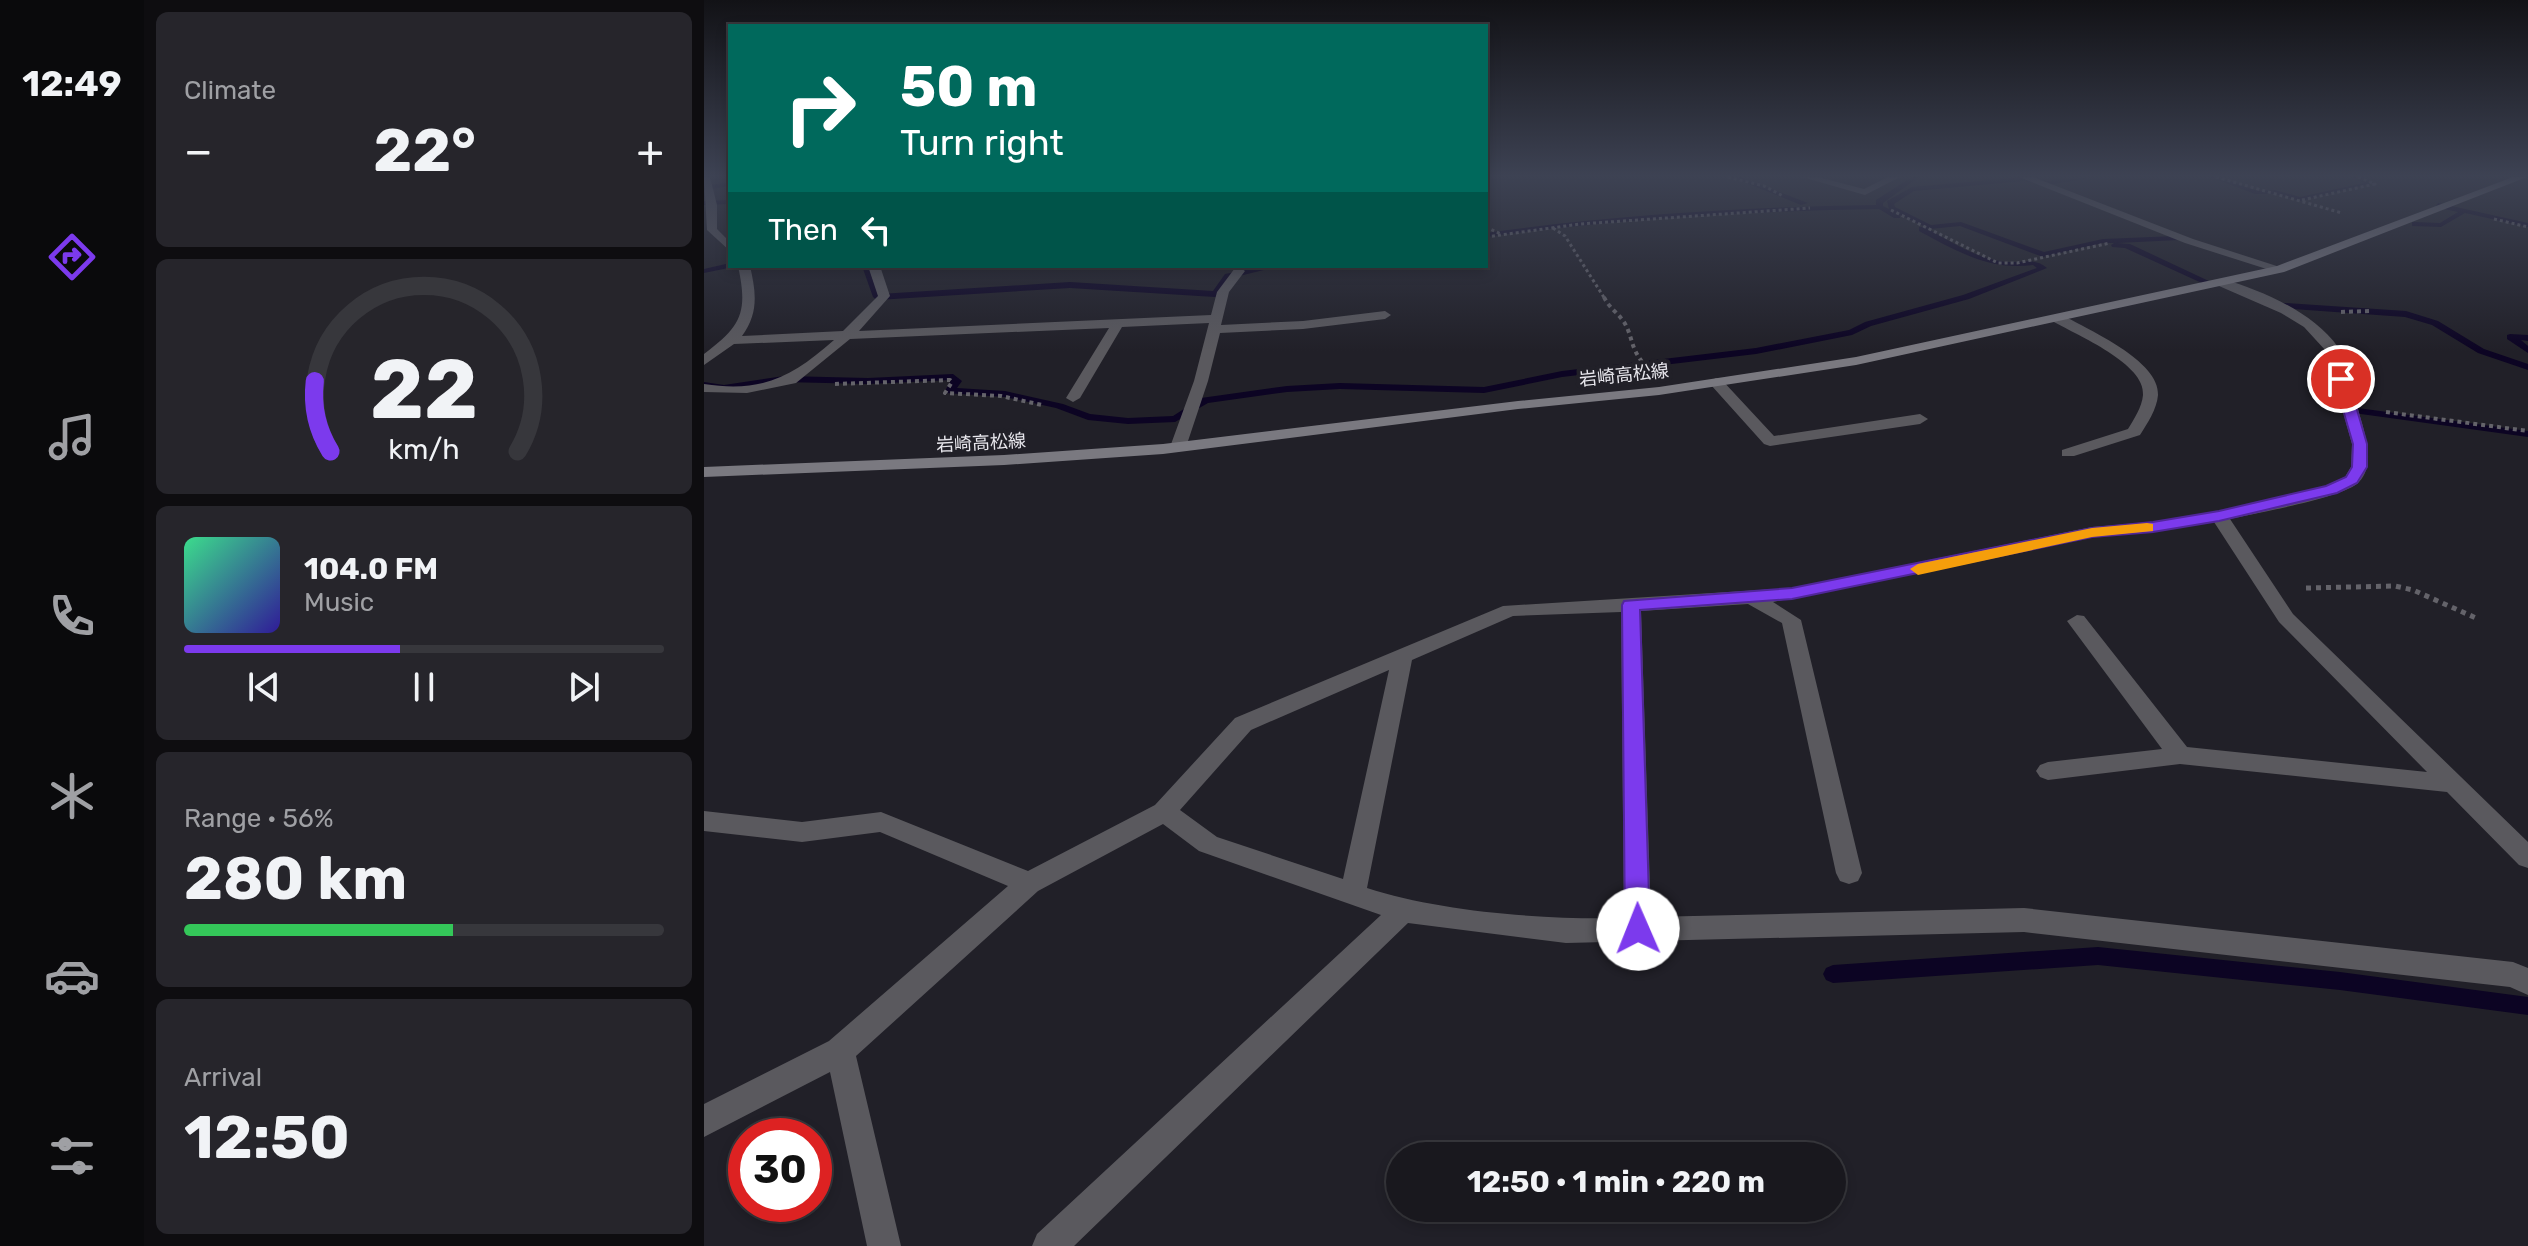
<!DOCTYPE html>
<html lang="en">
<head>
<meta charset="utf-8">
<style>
	body { margin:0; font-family:Rubik,"Noto Sans JP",sans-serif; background:#26252b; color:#f1f3f6; height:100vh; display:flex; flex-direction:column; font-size:30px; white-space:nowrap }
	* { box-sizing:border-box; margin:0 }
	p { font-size:26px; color:#9fa0a4 }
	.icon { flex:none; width:44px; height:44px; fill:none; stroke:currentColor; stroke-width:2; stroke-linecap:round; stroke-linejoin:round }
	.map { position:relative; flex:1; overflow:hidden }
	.drawer { display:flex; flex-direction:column; gap:12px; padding:12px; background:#0e0d10; width:560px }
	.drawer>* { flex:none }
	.top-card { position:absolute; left:24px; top:24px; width:760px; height:244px; border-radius:0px; box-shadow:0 4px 12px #0003,0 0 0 2px #37373c; background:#00695c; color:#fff; overflow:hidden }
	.speed { position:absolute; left:24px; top:1118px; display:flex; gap:16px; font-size:40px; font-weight:700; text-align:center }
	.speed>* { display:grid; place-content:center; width:104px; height:104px; border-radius:50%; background:#19181e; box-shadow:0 4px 12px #0003,0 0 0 2px #37373c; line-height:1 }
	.speed .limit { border:12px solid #d22; background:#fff; color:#111 }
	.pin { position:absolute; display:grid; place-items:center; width:68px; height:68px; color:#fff; margin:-34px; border:4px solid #fff; border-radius:50%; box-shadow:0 2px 8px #0007 }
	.me { position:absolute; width:88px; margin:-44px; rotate:359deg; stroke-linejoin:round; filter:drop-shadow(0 0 6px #0008) }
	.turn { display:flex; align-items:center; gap:28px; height:168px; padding:0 40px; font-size:36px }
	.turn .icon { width:104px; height:104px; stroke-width:2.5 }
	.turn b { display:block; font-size:56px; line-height:68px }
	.then { display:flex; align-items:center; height:76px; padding:0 40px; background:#0003; gap:16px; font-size:30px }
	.big { font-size:60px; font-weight:700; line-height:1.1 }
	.drawer .tile { flex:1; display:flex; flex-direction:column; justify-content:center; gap:12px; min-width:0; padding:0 28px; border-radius:12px; background:#26252b }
	.drawer .dial { align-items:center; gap:0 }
	.dial svg { height:208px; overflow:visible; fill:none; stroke:#37373c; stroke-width:7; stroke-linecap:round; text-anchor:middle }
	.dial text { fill:#f1f3f6; stroke:none }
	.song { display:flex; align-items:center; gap:24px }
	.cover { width:96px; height:96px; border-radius:12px; background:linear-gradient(135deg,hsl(150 70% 55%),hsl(250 70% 35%)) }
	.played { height:8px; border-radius:4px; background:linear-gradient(90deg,#7c3aed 45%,#37373c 45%) }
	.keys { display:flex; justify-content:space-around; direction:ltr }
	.heat { display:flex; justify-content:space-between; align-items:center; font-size:44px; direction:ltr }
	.charge { height:12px; border-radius:6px; background:linear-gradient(90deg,#34c759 56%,#37373c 0) }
	.trip { position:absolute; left:682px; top:1142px; width:460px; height:80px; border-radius:40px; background:#19181e; box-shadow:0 4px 12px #0003,0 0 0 2px #37373c; font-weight:700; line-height:80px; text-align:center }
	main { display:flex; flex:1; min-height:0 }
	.dock { display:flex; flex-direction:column; width:144px; justify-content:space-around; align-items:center; background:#0a0a0c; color:#9fa0a4 }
	.dock .icon { width:56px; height:56px }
	.dock .active { color:#7c3aed }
	.dock b { font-size:36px; color:#f1f3f6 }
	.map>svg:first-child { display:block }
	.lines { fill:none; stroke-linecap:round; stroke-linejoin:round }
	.stream { fill:#0c0423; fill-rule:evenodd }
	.path-far2 { stroke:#64636a; stroke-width:3; stroke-dasharray:3 3; stroke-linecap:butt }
	.path-far1 { stroke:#64636a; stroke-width:4; stroke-dasharray:4 4; stroke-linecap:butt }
	.path { stroke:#64636a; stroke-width:5; stroke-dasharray:5 5; stroke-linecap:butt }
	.street { fill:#5a595e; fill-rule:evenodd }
	.secondary { fill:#7a7980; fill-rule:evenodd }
	.route { fill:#7c3aed; stroke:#51269a; stroke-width:2 }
	.slow { fill:#f59e0b }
	.labels { text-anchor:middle; stroke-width:8; stroke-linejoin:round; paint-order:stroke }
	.far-street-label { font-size:18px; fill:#e7e6ec; stroke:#212028 }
</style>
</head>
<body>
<main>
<nav class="dock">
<b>12:49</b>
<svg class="icon active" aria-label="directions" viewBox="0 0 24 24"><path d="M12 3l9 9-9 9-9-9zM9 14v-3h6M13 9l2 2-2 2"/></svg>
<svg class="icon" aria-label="music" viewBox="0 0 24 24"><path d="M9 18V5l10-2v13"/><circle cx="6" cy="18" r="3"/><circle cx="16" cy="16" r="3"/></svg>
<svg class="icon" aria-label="phone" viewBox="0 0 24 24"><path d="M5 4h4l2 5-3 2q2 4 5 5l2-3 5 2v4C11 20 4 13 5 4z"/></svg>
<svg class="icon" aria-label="climate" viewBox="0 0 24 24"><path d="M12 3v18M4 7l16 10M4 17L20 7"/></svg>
<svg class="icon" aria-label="car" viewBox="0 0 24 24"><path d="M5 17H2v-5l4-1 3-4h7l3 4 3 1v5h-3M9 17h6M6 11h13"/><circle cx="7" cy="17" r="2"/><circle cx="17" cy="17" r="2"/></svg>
<svg class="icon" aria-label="filters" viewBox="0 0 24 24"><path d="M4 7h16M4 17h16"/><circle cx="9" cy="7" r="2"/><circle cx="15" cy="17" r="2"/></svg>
</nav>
<section class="drawer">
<div class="tile"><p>Climate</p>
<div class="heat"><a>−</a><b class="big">22°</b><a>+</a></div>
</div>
<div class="tile dial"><svg viewBox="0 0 100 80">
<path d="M14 69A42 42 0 1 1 86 69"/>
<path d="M14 69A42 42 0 0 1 8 42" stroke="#7c3aed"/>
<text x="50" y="56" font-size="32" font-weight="700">22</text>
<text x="50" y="72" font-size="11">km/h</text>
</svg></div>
<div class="tile">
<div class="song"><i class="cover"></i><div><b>104.0 FM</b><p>Music</p></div></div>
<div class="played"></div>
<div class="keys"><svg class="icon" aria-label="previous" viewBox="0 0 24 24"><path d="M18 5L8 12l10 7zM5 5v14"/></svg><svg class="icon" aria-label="pause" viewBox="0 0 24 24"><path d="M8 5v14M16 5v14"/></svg><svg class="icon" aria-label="next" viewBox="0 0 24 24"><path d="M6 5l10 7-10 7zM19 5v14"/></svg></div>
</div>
<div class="tile"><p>Range · 56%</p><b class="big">280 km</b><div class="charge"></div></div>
<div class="tile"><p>Arrival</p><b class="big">12:50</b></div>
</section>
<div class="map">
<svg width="1824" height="1246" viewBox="0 0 1824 1246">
	<rect width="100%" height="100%" fill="#212028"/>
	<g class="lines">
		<!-- stream -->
		<g class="stream">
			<path d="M1027,177h9l68,26 -7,2z"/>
			<path d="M1208,177h7l-36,26v3l6,3 -2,-8 25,-14 112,-10 23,4 50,-4 -50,8 -23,-4 -110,10 -20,13 1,3 36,18 30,-3 83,30 59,-13 73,-3h3v4l-62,3 13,1 81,38 -7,2 -79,-36 -13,-1 -1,-2 3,-2h-11l-60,14 -83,-31 -30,3 -30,-14v3h-6l-15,-9c-132,2 -263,10 -393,28v-4c129,-18 260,-26 390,-28v-5z"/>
			<path d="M1506,177h9l39,14 17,-1 25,7 64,-14 -12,-6h9l14,6 -75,18 -25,-7h-20z"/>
			<path d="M26,182v4l-26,4v-4z"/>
			<path d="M26,200v4l-26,1v-4z"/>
			<path d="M1734,203l90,20v4l-63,-14 -24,14 -29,-1v-4h3l25,1 18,-11 -23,-5z"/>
			<path d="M1215,227h6c25,14 51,32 81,35 16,1 28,-5 41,6l-78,31 -98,27 -19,9 -96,19 -194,23 -78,16 -144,-4 -53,3 -79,11 -33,19 -47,2 -40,-4 -32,-12 -51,-11 -59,-4 -1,-2 6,-11 -83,4 -84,-2 -60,9 -20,-3v-6l20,3 60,-9 84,2 85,-4 9,7 -5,7 48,3 58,13 27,10 38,4 45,-2 28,-18 86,-12 53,-3 144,4 78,-16 194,-23 93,-18 16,-8 98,-27 74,-27 -4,-3c-43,6 -77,-14 -114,-34z"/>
			<path d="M26,263v3l3,1 -29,6v-4z"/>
			<path d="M158,266h8l10,28 190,-12 143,9 12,-17 39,-8h16l-49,12 -13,18 -3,1 -145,-9 -193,12 -4,-3z"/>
			<path d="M1566,302l136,9 32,10 46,28 44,15v6l-50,-17 -46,-28 -27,-8 -138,-10 -1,-2z"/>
			<path d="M1806,334l18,1v6l-7,-1 7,6v7l-21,-14v-4z"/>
			<path d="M1639,406l185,25v6l-189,-26 -1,-2z"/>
			<path d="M1394,947l242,25 188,25v18l-188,-25 -242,-25 -265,18 -7,-3 -3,-6 3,-6 7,-3z"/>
		</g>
		<!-- path-far2 -->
		<g class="path-far2">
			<path d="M1024,177l36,9 19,10"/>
			<path d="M1512,177l126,36"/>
			<path d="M1598,200l73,-16 -17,-7"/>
			<path d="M1187,210l107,53h19l93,-20"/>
			<path d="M1790,219l34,8"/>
			<path d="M782,227l15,7"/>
			<path d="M849,228l12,8 40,63"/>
			<path d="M782,237l94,-13 230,-16"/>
		</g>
		<!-- path-far1 -->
		<g class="path-far1">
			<path d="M900,297c5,11 14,16 20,25 9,15 6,25 19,41"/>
			<path d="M1637,312l29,-1"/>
			<path d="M131,384l115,-4 2,2 -7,11 56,3 41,9"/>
			<path d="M1682,412l142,19"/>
		</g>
		<!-- path -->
		<path class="path" d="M1602,588l89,-2 18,4 63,28"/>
		<!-- street -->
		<g class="street">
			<path d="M0,177h6l7,28v24l13,13v9l-23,-21z"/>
			<path d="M1098,177h16l46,12 24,-12h12l-35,18z"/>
			<path d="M1315,177h14l160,62 93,30 -10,3 -91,-29z"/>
			<path d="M34,266h12c6,26 9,47 -8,70l101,-5 35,-35 -10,-30h12l10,30 -31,35 352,-16 6,-23 18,-24 4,-1 6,4 -16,21 -8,33 82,-4 82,-10 6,4 -6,4 -82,10 -83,4 -12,48 -22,66 -8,5 -8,-5 24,-66 15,-58 -87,4 -42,71 -7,4 -7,-4 43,-70 -259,11 -54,44 -49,10 -43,-1v-8c58,9 88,-7 130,-44l-100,4 -30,21v-11c38,-28 44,-42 34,-88z"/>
			<path d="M1519,279c40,12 90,33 115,68 11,16 18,56 24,76 5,19 12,43 -3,59 -15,16 -104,31 -129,37l63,95 235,228v26l-9,-3 -72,-73 -267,-28 -132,16 -8,-3 -4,-6 4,-6 8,-3 114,-13 -95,-128 10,-6 7,1 103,131 240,25 -148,-150 -65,-100 -61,10 -61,5 -319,65 28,18 61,253 -4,8 -9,3 -9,-3 -4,-8 -54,-250 -34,-19 -107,7 10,306 373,-9 489,54 15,6v27l-18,-8 -486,-55 -458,11 -158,-20 -334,323h-42l5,-12 344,-319 -182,-64 -36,-27 -125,67 -182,165 45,190h-34l-37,-174 -126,65v-33l125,-63 179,-155 -128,-54 -78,10 -98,-11v-20l98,11 79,-10 147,59 127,-66 80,-87 268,-112 289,-18 300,-61 61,-5 66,-11 106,-25 20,-9 6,-10 1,-23 -26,-93 -22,-24 -23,-14 -62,-27 -2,-3zM917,612l3,306c-78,2 -183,-6 -257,-30l45,-228 101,-44zM685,670l-46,209 -126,-42 -37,-27 71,-80z"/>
			<path d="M1350,316h10c25,14 96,45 94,79 -1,14 -11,29 -18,40l-66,21h-12v-6l66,-21c6,-10 14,-22 15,-34 3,-31 -66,-60 -89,-73z"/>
			<path d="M1012,378l5,1 53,57 146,-22 8,5 -8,5 -150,22 -6,-2 -53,-59 -2,-3z"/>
		</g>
		<!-- secondary -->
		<path class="secondary" d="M1809,177h14l-243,95 -428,93 -197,30 -141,14 -355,45 -159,11 -300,12v-10l300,-12 159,-11 355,-43 141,-14 197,-30 421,-91z"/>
	</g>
	<!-- sky -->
	<linearGradient id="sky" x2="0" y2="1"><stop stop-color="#121216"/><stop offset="0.5" stop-color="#3d4253"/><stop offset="1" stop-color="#3d4253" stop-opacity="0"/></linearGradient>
	<rect width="1824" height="351" fill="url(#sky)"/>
	<!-- route -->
	<path class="route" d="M1637,375l7,4 19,65v23l-10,16 -20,10 -118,28 -66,11 -61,5 -300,62 -152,11 10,319 -3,8 -9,3 -9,-3 -4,-8 -3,-324 2,-4 168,-13 300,-60 61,-6 66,-11 107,-25 20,-9 6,-10 1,-23 -19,-65z"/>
	<!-- slow -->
	<path class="slow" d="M1443,523l6,1v7l-61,6 -174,38 -8,-6 8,-5 174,-36z"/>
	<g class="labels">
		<!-- far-street labels -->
		<g class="far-street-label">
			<text transform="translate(920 375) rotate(-6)" y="6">岩崎高松線</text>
			<text transform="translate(277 443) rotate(-3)" y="6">岩崎高松線</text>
		</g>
	</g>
</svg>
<div class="speed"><div class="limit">30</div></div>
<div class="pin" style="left:1637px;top:379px;background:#d93025"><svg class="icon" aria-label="arrive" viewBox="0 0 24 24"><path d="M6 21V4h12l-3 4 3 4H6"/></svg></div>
<svg class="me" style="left:934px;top:929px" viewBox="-20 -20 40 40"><circle r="19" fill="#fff"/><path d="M0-13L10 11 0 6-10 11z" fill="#7c3aed"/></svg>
<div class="trip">12:50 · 1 min · 220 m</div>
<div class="top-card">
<div class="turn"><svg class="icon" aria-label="right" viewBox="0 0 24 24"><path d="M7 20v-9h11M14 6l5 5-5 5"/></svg><div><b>50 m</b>Turn right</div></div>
<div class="then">Then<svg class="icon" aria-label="left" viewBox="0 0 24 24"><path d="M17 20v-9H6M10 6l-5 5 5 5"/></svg></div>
</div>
</div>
</main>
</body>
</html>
